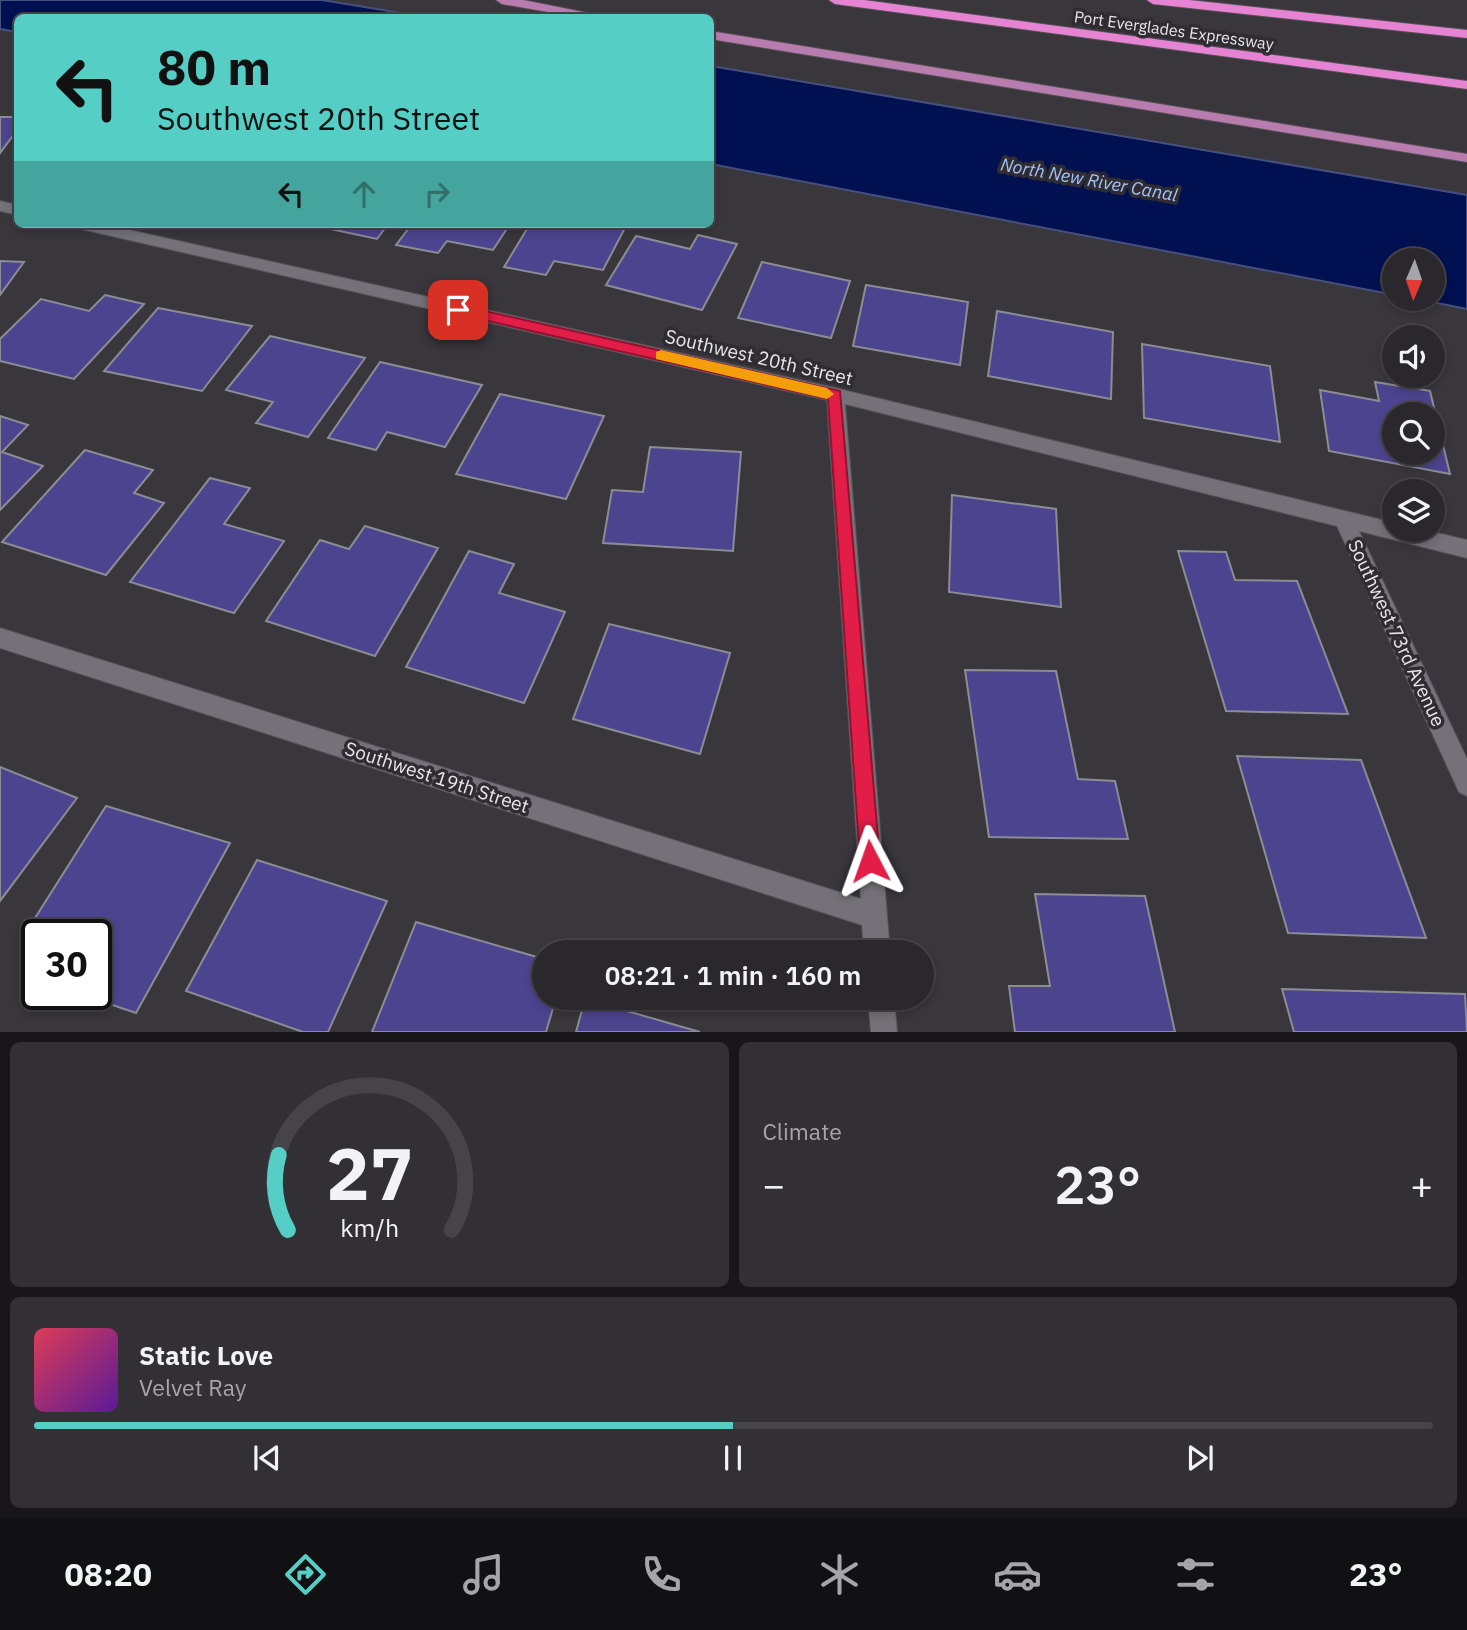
<!DOCTYPE html>
<html lang="en">
<head>
<meta charset="utf-8">
<style>
	body { margin:0; font-family:"IBM Plex Sans",sans-serif; background:#333035; color:#f1f3f6; height:100vh; display:flex; flex-direction:column; font-size:26px; white-space:nowrap }
	* { box-sizing:border-box; margin:0 }
	p { font-size:23px; color:#a6a6aa }
	.icon { flex:none; width:38px; height:38px; fill:none; stroke:currentColor; stroke-width:2; stroke-linecap:round; stroke-linejoin:round }
	.map { position:relative; height:1032px; overflow:hidden }
	.details { display:flex; flex-direction:column; gap:10px; padding:10px; background:#181619; flex:1 }
	.details>* { flex:none }
	.hud { position:absolute; left:14px; top:14px; width:700px; height:214px; border-radius:10px; box-shadow:0 4px 10px #0003,0 0 0 2px #474449; background:#55cec6; color:#111; overflow:hidden }
	.needle { width:46px; rotate:182deg }
	.buttons { position:absolute; left:1382px; top:248px; display:grid; gap:14px }
	.buttons a { display:grid; place-items:center; width:63px; height:63px; border-radius:50%; background:#2b282d; box-shadow:0 4px 10px #0003,0 0 0 2px #474449; font-size:35px }
	.speed { position:absolute; left:21px; top:919px; display:flex; gap:14px; font-size:35px; font-weight:700; text-align:center }
	.speed>* { display:grid; place-content:center; width:91px; height:91px; border-radius:50%; background:#2b282d; box-shadow:0 4px 10px #0003,0 0 0 2px #474449; line-height:1 }
	.speed .limit { border:4px solid #111; border-radius:10px; background:#fff; color:#111 }
	.pin { position:absolute; display:grid; place-items:center; width:60px; height:60px; color:#fff; margin:-30px; border-radius:14px; box-shadow:0 4px 10px #0006 }
	.me { position:absolute; width:77px; margin:-38px; rotate:356deg; stroke-linejoin:round; filter:drop-shadow(0 0 5px #0008) }
	.turn { display:flex; align-items:center; gap:24px; height:147px; padding:0 28px; font-size:32px }
	.turn .icon { width:91px; height:91px; stroke-width:2.5 }
	.turn b { display:block; font-size:49px; line-height:60px }
	.lanes { display:flex; align-items:center; height:66px; padding:0 28px; background:#0003; justify-content:center; gap:35px; direction:ltr }
	.lanes .off { opacity:.35 }
	.big { font-size:52px; font-weight:600; line-height:1.1 }
	.details .tile { flex:1; display:flex; flex-direction:column; justify-content:center; gap:10px; min-width:0; padding:0 24px; border-radius:10px; background:#333035 }
	.details .dial { align-items:center; gap:0 }
	.dial svg { height:182px; overflow:visible; fill:none; stroke:#474449; stroke-width:7; stroke-linecap:round; text-anchor:middle }
	.dial text { fill:#f1f3f6; stroke:none }
	.song { display:flex; align-items:center; gap:21px }
	.cover { width:84px; height:84px; border-radius:10px; background:linear-gradient(135deg,hsl(350 70% 55%),hsl(270 70% 35%)) }
	.played { height:7px; border-radius:4px; background:linear-gradient(90deg,#55cec6 50%,#474449 50%) }
	.keys { display:flex; justify-content:space-around; direction:ltr }
	.heat { display:flex; justify-content:space-between; align-items:center; font-size:38px; direction:ltr }
	.details .tiles { flex:1; display:grid; gap:10px; grid-template-columns:1fr 1fr }
	.tile:last-child { grid-column:span 2 }
	.trip { position:absolute; left:532px; top:940px; width:402px; height:70px; border-radius:35px; background:#2b282d; box-shadow:0 4px 10px #0003,0 0 0 2px #474449; font-weight:600; line-height:70px; text-align:center }
	.dock { display:flex; height:112px; justify-content:space-around; align-items:center; background:#111012; color:#a6a6aa }
	.dock .icon { width:49px; height:49px }
	.dock .on { color:#55cec6 }
	.dock b { font-size:32px; color:#f1f3f6 }
	.map>svg:first-child { display:block }
	.water { fill:#001050; stroke:#46507e; stroke-width:2 }
	.building { fill:#4d448f; stroke:#8c8c94; stroke-width:2; fill-rule:evenodd }
	.lines { fill:none; stroke-linecap:round; stroke-linejoin:round }
	.minor-casing { stroke:#555257; stroke-width:2 }
	.primary-casing { stroke:#555257; stroke-width:2 }
	.motorway-casing { stroke:#555257; stroke-width:2 }
	.minor { fill:#757178; fill-rule:evenodd }
	.primary { fill:#b97caf; fill-rule:evenodd }
	.motorway { fill:#e684d3; fill-rule:evenodd }
	.route { fill:#e11d48; stroke:#92132f; stroke-width:2 }
	.slow { fill:#f59e0b }
	.labels { text-anchor:middle; stroke-width:7; stroke-linejoin:round; paint-order:stroke }
	.far-street-label { font-size:16px; fill:#e9e7ea; stroke:#2f2c32 }
	.far-water-label { font-size:18px; font-style:italic; fill:#a2c3fd; stroke:#2f2c32 }
	.street-label { font-size:19px; fill:#e9e7ea; stroke:#2f2c32 }
</style>
</head>
<body>
<div class="map">
<svg width="1467" height="1032" viewBox="0 0 1467 1032">
	<rect width="100%" height="100%" fill="#39363c"/>
	<!-- water -->
	<g class="water">
		<path d="M0,0h322l103,17 -407,1 -1,14 -17,-3z"/>
		<path d="M711,66l756,129v114l-50,-10h16v-38h-38v34l-684,-131z"/>
	</g>
	<!-- building -->
	<g class="building">
		<path d="M0,117h18v12l-18,24z"/>
		<path d="M307,224h81l-11,15z"/>
		<path d="M412,224h98l-17,26 -46,-9 -9,12 -42,-8z"/>
		<path d="M530,224h97l-24,46 -49,-9 -8,14 -42,-8z"/>
		<path d="M698,235l39,9 -35,66 -96,-25 30,-49 54,13z"/>
		<path d="M0,261l24,1 -24,33z"/>
		<path d="M762,262l88,19 -19,57 -93,-20z"/>
		<path d="M866,285l102,17 -8,63 -107,-19z"/>
		<path d="M105,295l39,9 -70,75 -74,-18v-22l41,-40 48,12z"/>
		<path d="M158,308l94,18 -50,65 -98,-20z"/>
		<path d="M997,311l116,21 -2,67 -123,-23z"/>
		<path d="M270,336l95,22 -57,79 -52,-14 17,-21 -47,-12z"/>
		<path d="M1142,344l128,22 10,76 -136,-24z"/>
		<path d="M380,362l102,23 -37,62 -58,-15 -11,18 -48,-12z"/>
		<path d="M1375,382l55,9 20,83 -121,-23 -9,-61 59,11zM1395,415h38v38h-38z"/>
		<path d="M500,394l104,22 -38,83 -110,-25z"/>
		<path d="M0,416l28,9 -26,27 41,14 -43,44z"/>
		<path d="M650,447l91,5 -8,99 -130,-8 9,-53 31,2z"/>
		<path d="M85,450l68,20 -19,23 30,10 -58,72 -104,-33z"/>
		<path d="M210,478l40,10 -26,36 60,17 -50,72 -104,-31z"/>
		<path d="M952,495l104,14 5,98 -112,-15z"/>
		<path d="M365,526l73,22 -63,108 -109,-35 54,-81 29,9z"/>
		<path d="M469,551l45,13 -15,29 66,19 -41,91 -118,-36z"/>
		<path d="M1178,551l48,1 9,28 62,1 51,133 -122,-3z"/>
		<path d="M609,624l121,29 -30,101 -127,-35z"/>
		<path d="M965,670l91,1 22,108 37,2 13,58 -139,-2z"/>
		<path d="M1237,756l124,4 65,178 -138,-5z"/>
		<path d="M0,767l77,31 -77,103z"/>
		<path d="M106,806l124,37 -94,170 -56,-19h16v-60h-40l-26,-8z"/>
		<path d="M257,860l130,41 -59,131h-25l-117,-41z"/>
		<path d="M1035,894l110,2 30,136h-160l-6,-46h41z"/>
		<path d="M416,922l128,37v39h12l-10,34h-174z"/>
		<path d="M1282,989l183,5 2,38h-173z"/>
		<path d="M585,999l115,33h-124z"/>
	</g>
	<g class="lines">
		<!-- minor casing -->
		<g class="minor-casing">
			<g id="minor">
				<path d="M0,201l18,4v10l-18,-4z"/>
				<path d="M73,224h30l732,164 560,135v7h30l42,10v18l-108,-27 108,228v37l-8,-4 -122,-266 -492,-122 45,548h-26l-2,-27 -862,-277v-20l861,271 -34,-499 -746,-171z"/>
				<path d="M868,998h26l3,34h-26z"/>
			</g>
		</g>
		<!-- primary casing -->
		<g class="primary-casing">
			<g id="primary">
				<path d="M496,0h27l90,18h-30l-81,-14z"/>
				<path d="M710,31l757,123v8l-757,-123z"/>
			</g>
		</g>
		<!-- motorway casing -->
		<g class="motorway-casing">
			<g id="motorway">
				<path d="M829,0h35l603,81v8l-632,-85z"/>
				<path d="M1147,0h42l278,30v8l-314,-34z"/>
			</g>
		</g>
		<!-- minor -->
		<use href="#minor" class="minor"/>
		<!-- primary -->
		<use href="#primary" class="primary"/>
		<!-- motorway -->
		<use href="#motorway" class="motorway"/>
	</g>
	<!-- route -->
	<path class="route" d="M458,305l382,86 40,470 -3,7 -7,3 -7,-3 -3,-7 -32,-462 -375,-86v-7z"/>
	<!-- slow -->
	<path class="slow" d="M661,350l166,38 7,6 -7,5 -171,-40v-7z"/>
	<g class="labels">
		<!-- far-street labels -->
		<g class="far-street-label">
			<text transform="translate(1174 30) rotate(8)" y="6">Port Everglades Expressway</text>
		</g>
		<!-- far-water labels -->
		<g class="far-water-label">
			<text transform="translate(1089 180) rotate(10)" y="6">North New River Canal</text>
		</g>
		<!-- street labels -->
		<g class="street-label">
			<text transform="translate(759 357) rotate(13)" y="7">Southwest 20th Street</text>
			<text transform="translate(1397 633) rotate(65)" y="7">Southwest 73rd Avenue</text>
			<text transform="translate(437 777) rotate(18)" y="7">Southwest 19th Street</text>
		</g>
	</g>
</svg>
<div class="buttons">
<a><svg class="needle" viewBox="-14 -14 28 28"><path d="M0-13l5 13h-10z" fill="#e53935"/><path d="M0 13l5-13h-10z" fill="#a6a6aa"/></svg></a>
<a><svg class="icon" aria-label="sound" viewBox="0 0 24 24"><path d="M4 9h4l5-4v14l-5-4H4zM17 9q2 3 0 6"/></svg></a>
<a><svg class="icon" aria-label="search" viewBox="0 0 24 24"><circle cx="10" cy="10" r="6"/><path d="M15 15l6 6"/></svg></a>
<a><svg class="icon" aria-label="layers" viewBox="0 0 24 24"><path d="M12 4l9 5-9 5-9-5zM3 14l9 5 9-5"/></svg></a>
</div>
<div class="speed"><div class="limit">30</div></div>
<div class="pin" style="left:458px;top:310px;background:#d93025"><svg class="icon" aria-label="arrive" viewBox="0 0 24 24"><path d="M6 21V4h12l-3 4 3 4H6"/></svg></div>
<svg class="me" style="left:870px;top:861px" viewBox="-20 -20 40 40"><path d="M0-17L14 15 0 8-14 15z" fill="#e11d48" stroke="#fff" stroke-width="4"/></svg>
<div class="trip">08:21 · 1 min · 160 m</div>
<div class="hud">
<div class="turn"><svg class="icon" aria-label="left" viewBox="0 0 24 24"><path d="M17 20v-9H6M10 6l-5 5 5 5"/></svg><div><b>80 m</b>Southwest 20th Street</div></div>
<div class="lanes"><svg class="icon" aria-label="left" viewBox="0 0 24 24"><path d="M17 20v-9H6M10 6l-5 5 5 5"/></svg><svg class="icon off" aria-label="ahead" viewBox="0 0 24 24"><path d="M12 20V5M6 11l6-6 6 6"/></svg><svg class="icon off" aria-label="right" viewBox="0 0 24 24"><path d="M7 20v-9h11M14 6l5 5-5 5"/></svg></div>
</div>
</div>
<section class="details">
<div class="tiles">
<div class="tile dial"><svg viewBox="0 0 100 80">
<path d="M14 69A42 42 0 1 1 86 69"/>
<path d="M14 69A42 42 0 0 1 10 36" stroke="#55cec6"/>
<text x="50" y="56" font-size="32" font-weight="700">27</text>
<text x="50" y="72" font-size="11">km/h</text>
</svg></div>
<div class="tile"><p>Climate</p>
<div class="heat"><a>−</a><b class="big">23°</b><a>+</a></div>
</div>
<div class="tile">
<div class="song"><i class="cover"></i><div><b>Static Love</b><p>Velvet Ray</p></div></div>
<div class="played"></div>
<div class="keys"><svg class="icon" aria-label="previous" viewBox="0 0 24 24"><path d="M18 5L8 12l10 7zM5 5v14"/></svg><svg class="icon" aria-label="pause" viewBox="0 0 24 24"><path d="M8 5v14M16 5v14"/></svg><svg class="icon" aria-label="next" viewBox="0 0 24 24"><path d="M6 5l10 7-10 7zM19 5v14"/></svg></div>
</div>
</div>
</section>
<nav class="dock">
<b>08:20</b>
<svg class="icon on" aria-label="directions" viewBox="0 0 24 24"><path d="M12 3l9 9-9 9-9-9zM9 14v-3h6M13 9l2 2-2 2"/></svg>
<svg class="icon" aria-label="music" viewBox="0 0 24 24"><path d="M9 18V5l10-2v13"/><circle cx="6" cy="18" r="3"/><circle cx="16" cy="16" r="3"/></svg>
<svg class="icon" aria-label="phone" viewBox="0 0 24 24"><path d="M5 4h4l2 5-3 2q2 4 5 5l2-3 5 2v4C11 20 4 13 5 4z"/></svg>
<svg class="icon" aria-label="climate" viewBox="0 0 24 24"><path d="M12 3v18M4 7l16 10M4 17L20 7"/></svg>
<svg class="icon" aria-label="car" viewBox="0 0 24 24"><path d="M5 17H2v-5l4-1 3-4h7l3 4 3 1v5h-3M9 17h6M6 11h13"/><circle cx="7" cy="17" r="2"/><circle cx="17" cy="17" r="2"/></svg>
<svg class="icon" aria-label="filters" viewBox="0 0 24 24"><path d="M4 7h16M4 17h16"/><circle cx="9" cy="7" r="2"/><circle cx="15" cy="17" r="2"/></svg>
<b>23°</b>
</nav>
</body>
</html>
